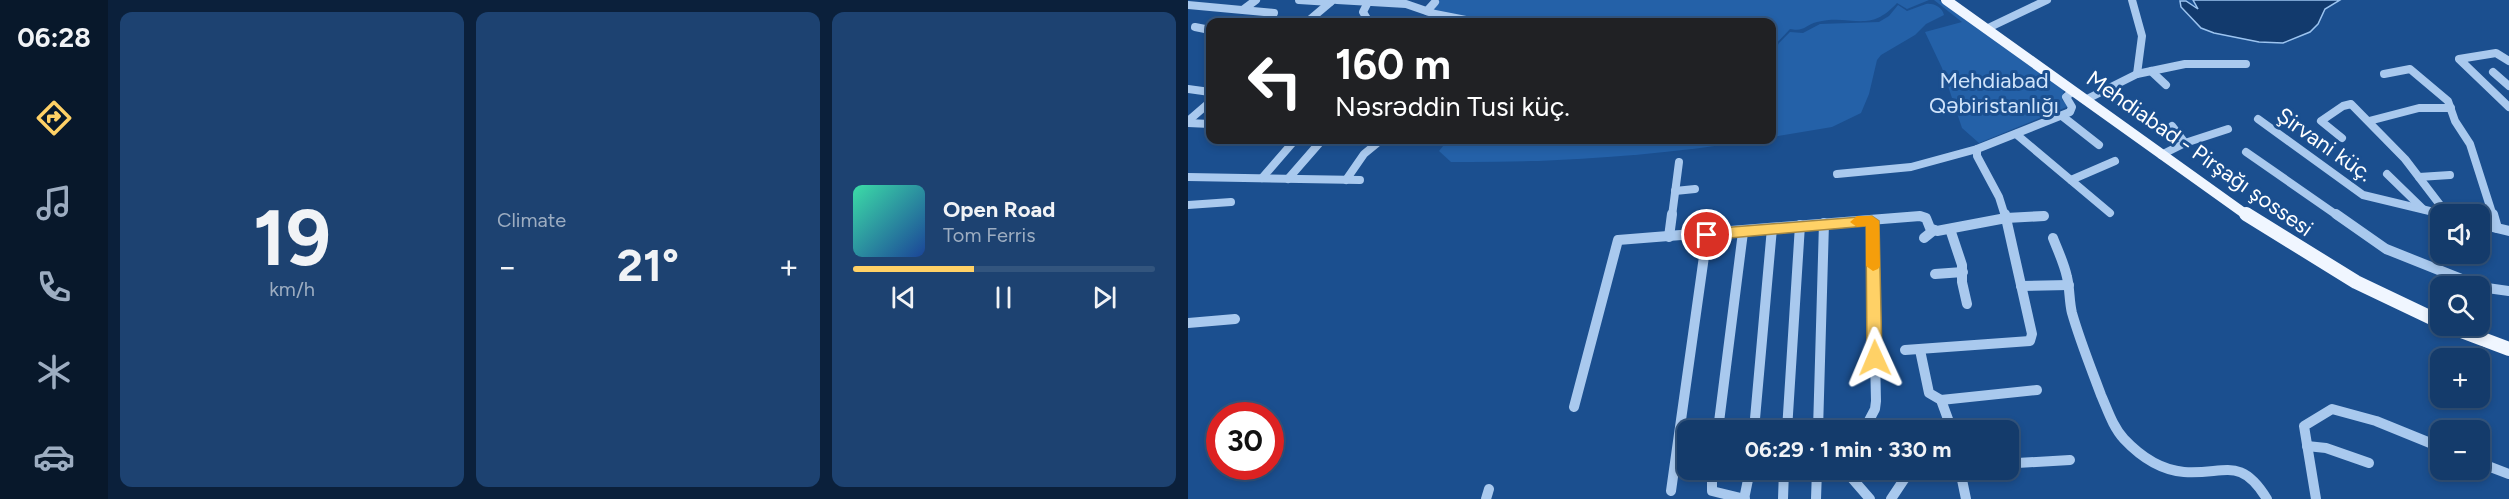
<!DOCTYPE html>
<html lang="en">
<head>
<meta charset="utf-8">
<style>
	body { margin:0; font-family:Figtree,sans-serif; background:#1d4271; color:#f1f3f6; height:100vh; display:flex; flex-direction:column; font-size:22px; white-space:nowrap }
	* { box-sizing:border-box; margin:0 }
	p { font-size:20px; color:#9dadc1 }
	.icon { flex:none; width:33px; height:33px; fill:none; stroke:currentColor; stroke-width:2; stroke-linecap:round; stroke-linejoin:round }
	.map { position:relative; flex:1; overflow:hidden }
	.details { display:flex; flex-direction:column; gap:12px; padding:12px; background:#0b203b; width:1080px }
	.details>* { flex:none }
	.guide { position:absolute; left:18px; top:18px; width:570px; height:126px; border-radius:12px; box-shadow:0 3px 9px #0003,0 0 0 2px #33557e; background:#202124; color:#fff; overflow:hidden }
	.fabs { position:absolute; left:1242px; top:204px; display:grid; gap:12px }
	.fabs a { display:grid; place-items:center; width:60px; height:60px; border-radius:12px; background:#143b6b; box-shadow:0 3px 9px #0003,0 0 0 2px #33557e; font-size:30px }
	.speed { position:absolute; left:18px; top:402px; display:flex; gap:12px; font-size:30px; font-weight:700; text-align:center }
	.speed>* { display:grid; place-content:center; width:78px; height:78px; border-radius:50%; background:#143b6b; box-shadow:0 3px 9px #0003,0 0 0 2px #33557e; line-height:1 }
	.speed .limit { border:9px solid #d22; background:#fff; color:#111 }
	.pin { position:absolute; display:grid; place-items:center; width:51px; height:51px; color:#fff; margin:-26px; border:3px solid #fff; border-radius:50%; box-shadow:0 2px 6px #0007 }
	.me { position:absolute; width:66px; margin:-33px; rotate:359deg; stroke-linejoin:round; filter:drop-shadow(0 0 4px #0008) }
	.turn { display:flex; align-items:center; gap:21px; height:126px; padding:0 30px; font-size:27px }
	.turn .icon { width:78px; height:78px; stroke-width:2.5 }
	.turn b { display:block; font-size:42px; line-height:51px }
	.big { font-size:45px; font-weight:700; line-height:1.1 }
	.details .widget { flex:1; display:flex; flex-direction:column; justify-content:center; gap:9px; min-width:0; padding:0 21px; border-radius:12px; background:#1d4271 }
	.details .dial { align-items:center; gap:0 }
	.dial b { font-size:78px; line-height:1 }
	.song { display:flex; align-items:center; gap:18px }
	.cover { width:72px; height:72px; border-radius:9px; background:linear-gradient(135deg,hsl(160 70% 55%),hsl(220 70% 35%)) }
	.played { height:6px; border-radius:3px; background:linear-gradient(90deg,#ffd166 40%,#33557e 40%) }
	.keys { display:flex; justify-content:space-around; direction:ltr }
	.heat { display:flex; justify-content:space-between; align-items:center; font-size:33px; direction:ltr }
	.details .tiles { flex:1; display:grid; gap:12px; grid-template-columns:repeat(3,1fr) }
	.trip { position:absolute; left:489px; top:420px; width:342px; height:60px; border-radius:12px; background:#143b6b; box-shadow:0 3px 9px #0003,0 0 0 2px #33557e; font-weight:700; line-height:60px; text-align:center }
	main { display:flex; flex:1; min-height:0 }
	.dock { display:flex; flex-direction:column; width:108px; justify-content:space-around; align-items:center; background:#08182b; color:#9dadc1 }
	.dock .icon { width:42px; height:42px }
	.dock .selected { color:#ffd166 }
	.dock b { font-size:27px; color:#f1f3f6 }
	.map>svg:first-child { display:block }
	.green { fill:#2461a8 }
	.water { fill:#123a6d; stroke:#9cc4f0; stroke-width:1.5 }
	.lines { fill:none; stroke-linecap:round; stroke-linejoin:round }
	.minor-far1 { stroke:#a9c9ee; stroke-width:8 }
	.minor { stroke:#a9c9ee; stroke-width:10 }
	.major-far1 { stroke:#f0f6ff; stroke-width:10 }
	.major { stroke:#f0f6ff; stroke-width:14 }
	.route { fill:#ffd166; stroke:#a68842; stroke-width:1.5 }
	.slow { fill:#f59e0b }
	.labels { text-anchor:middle; stroke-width:6; stroke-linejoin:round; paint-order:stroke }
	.park-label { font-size:22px; fill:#cfe3fa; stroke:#1b4f8f }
	.street-label { font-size:22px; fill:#fff; stroke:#1b4f8f }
</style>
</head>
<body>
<main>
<nav class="dock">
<b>06:28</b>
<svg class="icon selected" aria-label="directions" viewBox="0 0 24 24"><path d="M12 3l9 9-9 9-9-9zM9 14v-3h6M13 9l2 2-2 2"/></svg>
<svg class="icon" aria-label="music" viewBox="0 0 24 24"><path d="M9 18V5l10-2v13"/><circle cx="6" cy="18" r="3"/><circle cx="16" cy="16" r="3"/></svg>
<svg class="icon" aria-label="phone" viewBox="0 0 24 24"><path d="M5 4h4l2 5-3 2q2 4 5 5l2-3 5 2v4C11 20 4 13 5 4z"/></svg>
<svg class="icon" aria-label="climate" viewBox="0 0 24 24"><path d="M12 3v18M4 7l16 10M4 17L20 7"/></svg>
<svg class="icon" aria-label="car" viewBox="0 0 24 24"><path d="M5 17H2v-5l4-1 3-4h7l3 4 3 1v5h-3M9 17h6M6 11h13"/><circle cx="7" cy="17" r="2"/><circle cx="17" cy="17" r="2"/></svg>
</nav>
<section class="details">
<div class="tiles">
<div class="widget dial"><b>19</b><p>km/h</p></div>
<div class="widget"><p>Climate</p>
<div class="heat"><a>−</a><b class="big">21°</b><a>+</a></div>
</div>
<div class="widget">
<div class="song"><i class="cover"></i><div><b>Open Road</b><p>Tom Ferris</p></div></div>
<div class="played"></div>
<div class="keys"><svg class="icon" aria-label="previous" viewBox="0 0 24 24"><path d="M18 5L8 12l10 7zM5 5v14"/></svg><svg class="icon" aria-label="pause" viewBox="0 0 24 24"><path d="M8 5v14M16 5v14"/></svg><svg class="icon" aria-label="next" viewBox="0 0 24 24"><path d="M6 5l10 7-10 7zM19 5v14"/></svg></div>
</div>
</div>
</section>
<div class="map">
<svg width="1321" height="499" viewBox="0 0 1321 499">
	<rect width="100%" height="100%" fill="#1b4f8f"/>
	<!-- green -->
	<g class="green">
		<path d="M250,0h491l-22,9 -10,-6c-29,32 -46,10 -80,19 -12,3 -12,10 -27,7l-18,19v-26h-289v-1l-52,-10z"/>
		<path d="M746,0h5l125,90 -2,10 7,6 -90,37 -17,-15 -20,-60 -17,-36 37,-10z"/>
		<path d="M738,4c8,-1 16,3 18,11l-18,9 -11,11 -34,20 -4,5 -8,34 -8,19 -29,14 -60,10v-81l7,-13 11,-11 13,1 17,-9 59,-2 10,-6 9,-11 9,6z"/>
		<path d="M260,140h308c-101,16 -204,23 -305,22l-12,-11z"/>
	</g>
	<!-- water -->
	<path class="water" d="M1005,0h147l-15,9 -7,15 -8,8 -27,11 -24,-1 -45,-9 -13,-5 -20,-21 -1,-6h6l12,8z"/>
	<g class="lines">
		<!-- minor-far1 -->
		<g class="minor-far1">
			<path d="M111,0l31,2"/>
			<path d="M149,0l69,4 29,10 41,8"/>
			<path d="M180,2l-5,10 6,10"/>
			<path d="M0,5l86,8"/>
			<path d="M56,9l12,-9"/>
			<path d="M239,11l8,-9"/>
			<path d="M119,22l26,-22"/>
			<path d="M7,27l15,3"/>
			<path d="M798,29l61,-29"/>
			<path d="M1321,61l-13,-8 -37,6 50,48"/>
			<path d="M963,71l15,14"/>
			<path d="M1305,72l16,14"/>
			<path d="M949,74l48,-10h61"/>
			<path d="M1196,74l26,-5 38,32 7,20 15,23 23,72"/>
			<path d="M0,89l22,3"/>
			<path d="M897,100l52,-26 5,-38 -10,-36"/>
			<path d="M874,116l37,29"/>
			<path d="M1070,119l105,76 79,19"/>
			<path d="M0,121l22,-19"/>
			<path d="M1181,121l50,-13h32"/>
			<path d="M0,123l22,1"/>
			<path d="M984,126l13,17"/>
			<path d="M828,134l94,79"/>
			<path d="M1154,138l-21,-17 22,-15 8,-2 54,55 42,55"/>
			<path d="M1058,152l92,64"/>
			<path d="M973,155l24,-12 43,-14"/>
			<path d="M649,174l74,-7 66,-18"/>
			<path d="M1199,174l36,35"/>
			<path d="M0,177l172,3"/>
			<path d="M1231,177l31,-2"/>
			<path d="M74,178l33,-38"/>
			<path d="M100,179l34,-39"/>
			<path d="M158,180l18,-26 17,-14"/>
			<path d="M883,180l44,-19"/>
			<path d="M487,191l20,-2"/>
			<path d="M0,205l43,-3"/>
			<path d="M484,216l7,-54"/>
			<path d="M817,216l-6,-19 -22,-41v-7l93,-37 2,-5 -6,-10 7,-6"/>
		</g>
		<!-- minor -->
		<g class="minor">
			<path d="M1148,214l50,35 93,37"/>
			<path d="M1305,214l4,14"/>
			<path d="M1292,224l29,7"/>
			<path d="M762,229l12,36v17l5,22"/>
			<path d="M481,237l3,-23"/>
			<path d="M736,238l10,-8"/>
			<path d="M865,238c5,13 11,25 14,39 3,12 2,24 5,36 8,28 19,55 29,82 7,16 12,32 23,44 16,17 37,31 60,33 41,3 56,-17 83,27"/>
			<path d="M747,274l28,-2"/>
			<path d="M833,286l48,-1"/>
			<path d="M1292,287l29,4"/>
			<path d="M0,323l47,-4"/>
			<path d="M717,350l125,-9 2,-7 -26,-116 38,-2"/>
			<path d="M732,350l9,43 12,7 11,30"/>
			<path d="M753,400l96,-10"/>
			<path d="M386,407l44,-167 302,-24 6,2 4,10 7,3 69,-13 -1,-4"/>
			<path d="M530,430l25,-198"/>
			<path d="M566,430l18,-202"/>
			<path d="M599,430l13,-205"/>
			<path d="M630,430l6,-207"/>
			<path d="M676,430l11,-21 1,-8 -4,-180"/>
			<path d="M1119,446l19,2 43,15"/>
			<path d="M820,459l9,4 53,-3"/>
			<path d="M1292,463l29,11"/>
			<path d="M524,470v21l33,8"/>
			<path d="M661,470l1,6 20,23"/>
			<path d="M772,470l6,29"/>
			<path d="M483,491l36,-256"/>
			<path d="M298,499l3,-10"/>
			<path d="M556,499l6,-29"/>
			<path d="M595,499l1,-29"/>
			<path d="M628,499l1,-29"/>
			<path d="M703,499l14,-21 23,-8"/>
			<path d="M1128,499l-12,-73 28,-17 44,12 64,26"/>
		</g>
		<!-- major-far1 -->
		<path class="major-far1" d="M758,0l302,216"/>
		<!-- major -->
		<g class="major">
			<path d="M1058,214l110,68 84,40"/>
			<path d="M1260,326l61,23"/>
		</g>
	</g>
	<!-- route -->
	<path class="route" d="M684,216l7,5 3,137 -2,5 -5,1 -6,-1 -2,-5 -1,-132 -159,14 -6,-5 6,-6z"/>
	<!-- slow -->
	<path class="slow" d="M669,216h15l7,5 1,45 -2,3 -5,2 -7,-5v-40l-9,1 -7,-5z"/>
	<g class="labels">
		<!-- park labels -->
		<g class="park-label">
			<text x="806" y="88">Mehdiabad<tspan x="806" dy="25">Qəbiristanlığı</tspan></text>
		</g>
		<!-- street labels -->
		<g class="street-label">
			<text transform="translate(1137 144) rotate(35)" y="8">Şirvani küç.</text>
			<text transform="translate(1012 153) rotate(35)" y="8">Mehdiabad - Pirşağı şossesi</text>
		</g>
	</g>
</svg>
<div class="fabs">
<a><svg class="icon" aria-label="sound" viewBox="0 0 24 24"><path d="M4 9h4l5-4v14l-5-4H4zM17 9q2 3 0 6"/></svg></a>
<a><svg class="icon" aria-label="search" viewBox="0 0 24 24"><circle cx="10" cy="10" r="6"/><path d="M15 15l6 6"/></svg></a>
<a>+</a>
<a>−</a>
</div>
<div class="speed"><div class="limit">30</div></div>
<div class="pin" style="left:519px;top:235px;background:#d93025"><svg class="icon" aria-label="arrive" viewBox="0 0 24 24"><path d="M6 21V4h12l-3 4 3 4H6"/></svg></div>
<svg class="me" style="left:687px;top:358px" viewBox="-20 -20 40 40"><path d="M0-17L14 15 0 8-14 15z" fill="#ffd166" stroke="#fff" stroke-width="4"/></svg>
<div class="trip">06:29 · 1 min · 330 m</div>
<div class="guide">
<div class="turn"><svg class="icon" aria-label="left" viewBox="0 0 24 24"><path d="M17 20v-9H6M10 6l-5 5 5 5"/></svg><div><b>160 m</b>Nəsrəddin Tusi küç.</div></div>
</div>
</div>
</main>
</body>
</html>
